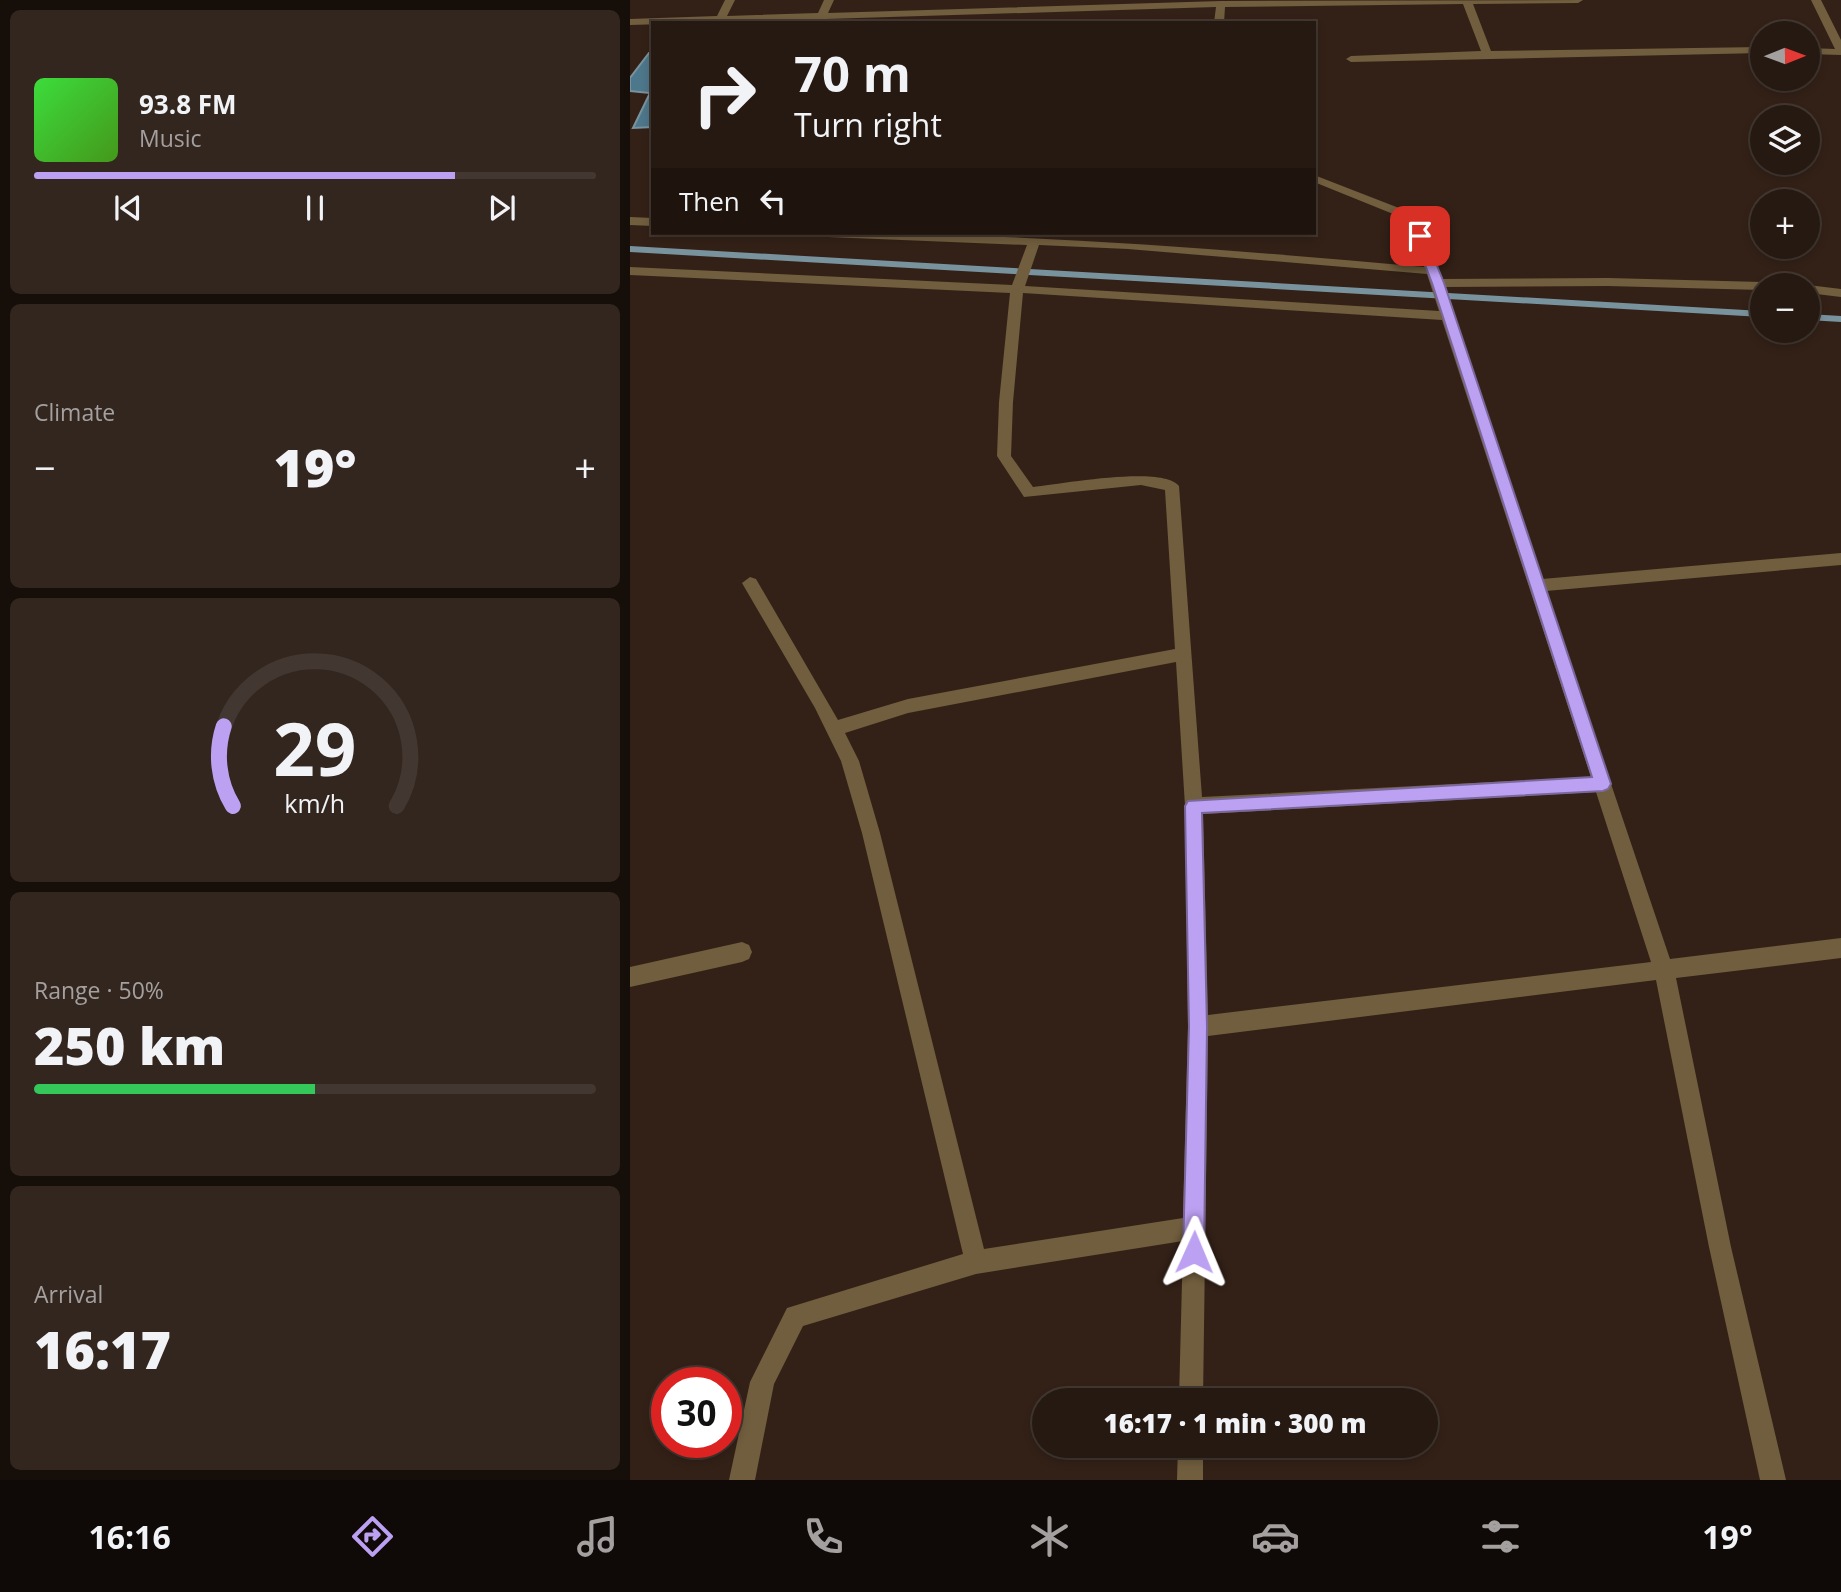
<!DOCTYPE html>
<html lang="en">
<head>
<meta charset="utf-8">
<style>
	body { margin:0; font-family:"Open Sans",sans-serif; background:#32261f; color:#f1f3f6; height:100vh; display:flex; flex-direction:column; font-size:26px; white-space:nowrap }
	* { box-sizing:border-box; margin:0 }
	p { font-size:23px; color:#a4a09f }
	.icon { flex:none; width:38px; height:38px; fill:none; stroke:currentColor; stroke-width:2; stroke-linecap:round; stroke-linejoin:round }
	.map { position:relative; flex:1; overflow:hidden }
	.sheet { display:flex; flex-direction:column; gap:10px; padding:10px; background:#150e09; width:630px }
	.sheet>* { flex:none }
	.banner { position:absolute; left:21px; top:21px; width:665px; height:214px; border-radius:0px; box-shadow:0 4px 10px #0003,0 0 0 2px #423831; background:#261911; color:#f1f3f6; overflow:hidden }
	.needle { width:46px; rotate:89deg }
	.buttons { position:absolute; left:1120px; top:21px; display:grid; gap:14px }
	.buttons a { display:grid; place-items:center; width:70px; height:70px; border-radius:50%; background:#261911; box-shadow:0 4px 10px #0003,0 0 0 2px #423831; font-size:35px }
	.speed { position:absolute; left:21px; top:1367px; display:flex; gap:14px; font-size:35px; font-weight:700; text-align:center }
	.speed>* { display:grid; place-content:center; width:91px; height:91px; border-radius:50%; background:#261911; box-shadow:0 4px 10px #0003,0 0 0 2px #423831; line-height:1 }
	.speed .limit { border:10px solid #d22; background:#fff; color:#111 }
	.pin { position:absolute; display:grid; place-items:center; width:60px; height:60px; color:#fff; margin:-30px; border-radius:14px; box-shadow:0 4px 10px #0006 }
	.me { position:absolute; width:77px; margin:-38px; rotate:1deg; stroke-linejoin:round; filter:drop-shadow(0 0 5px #0008) }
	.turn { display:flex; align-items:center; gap:24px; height:147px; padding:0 28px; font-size:32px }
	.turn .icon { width:91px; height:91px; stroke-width:2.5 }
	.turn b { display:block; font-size:49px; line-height:60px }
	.then { display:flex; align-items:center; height:66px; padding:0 28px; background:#0003; gap:14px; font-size:26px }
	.big { font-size:52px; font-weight:800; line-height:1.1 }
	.sheet .tile { flex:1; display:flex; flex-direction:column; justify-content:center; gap:10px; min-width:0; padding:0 24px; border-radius:10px; background:#32261f }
	.sheet .dial { align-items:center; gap:0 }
	.dial svg { height:182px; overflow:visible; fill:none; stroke:#423831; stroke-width:7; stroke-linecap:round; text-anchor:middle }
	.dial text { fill:#f1f3f6; stroke:none }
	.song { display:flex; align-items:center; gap:21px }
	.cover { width:84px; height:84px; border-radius:10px; background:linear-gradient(135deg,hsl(120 70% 55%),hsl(100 70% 35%)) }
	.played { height:7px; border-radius:4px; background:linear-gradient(90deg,#bca0f2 75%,#423831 75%) }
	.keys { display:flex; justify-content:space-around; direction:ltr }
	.heat { display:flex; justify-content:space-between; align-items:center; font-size:38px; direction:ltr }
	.charge { height:10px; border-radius:5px; background:linear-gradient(90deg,#34c759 50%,#423831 0) }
	.trip { position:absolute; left:402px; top:1388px; width:406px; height:70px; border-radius:35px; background:#261911; box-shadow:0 4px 10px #0003,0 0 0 2px #423831; font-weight:800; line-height:70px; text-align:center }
	.tabs { display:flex; height:112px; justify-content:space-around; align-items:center; background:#0f0a07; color:#a4a09f }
	.tabs .icon { width:49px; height:49px }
	.tabs .active { color:#bca0f2 }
	.tabs b { font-size:32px; color:#f1f3f6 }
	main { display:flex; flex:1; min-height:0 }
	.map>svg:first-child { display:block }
	.water { fill:#4d778b; stroke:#79939e; stroke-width:2 }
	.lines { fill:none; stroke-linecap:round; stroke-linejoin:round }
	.stream { fill:#79939e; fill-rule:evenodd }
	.minor { fill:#715e3e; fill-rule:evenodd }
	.route { fill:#bca0f2; stroke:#7a689d; stroke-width:2 }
</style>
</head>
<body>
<main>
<section class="sheet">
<div class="tile">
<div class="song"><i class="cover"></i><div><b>93.8 FM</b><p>Music</p></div></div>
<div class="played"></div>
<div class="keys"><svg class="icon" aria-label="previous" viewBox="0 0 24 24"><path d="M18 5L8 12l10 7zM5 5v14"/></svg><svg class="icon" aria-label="pause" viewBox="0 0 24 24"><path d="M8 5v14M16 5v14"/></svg><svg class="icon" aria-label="next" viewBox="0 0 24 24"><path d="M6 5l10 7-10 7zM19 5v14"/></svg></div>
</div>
<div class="tile"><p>Climate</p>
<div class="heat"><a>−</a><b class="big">19°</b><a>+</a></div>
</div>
<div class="tile dial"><svg viewBox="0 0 100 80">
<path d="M14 69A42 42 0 1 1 86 69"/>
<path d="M14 69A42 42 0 0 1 10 34" stroke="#bca0f2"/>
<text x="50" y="56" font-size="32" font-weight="700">29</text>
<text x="50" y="72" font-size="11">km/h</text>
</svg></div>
<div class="tile"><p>Range · 50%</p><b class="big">250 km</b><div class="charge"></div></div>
<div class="tile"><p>Arrival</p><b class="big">16:17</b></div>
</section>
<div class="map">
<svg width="1211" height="1480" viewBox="0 0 1211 1480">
	<rect width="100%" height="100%" fill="#332117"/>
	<!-- water -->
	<path class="water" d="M19,53h4v74l-20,1 17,-35 -20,-2v-13z"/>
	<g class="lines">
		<!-- stream -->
		<g class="stream">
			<path d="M0,246l1132,65v6l-1132,-65z"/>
			<path d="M1178,314l33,2v6l-33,-2z"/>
		</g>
		<!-- minor -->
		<g class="minor">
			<path d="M95,0h10l-8,16 91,-3 6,-13h10l-6,13 393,-12 362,-1 -5,3 -105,1 18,47 271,-4v6l-411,9 -5,-3 5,-3 130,-5 -18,-47 -238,3 -1,16h-10l2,-16 -586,18v-6l87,-3z"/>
			<path d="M1181,0h10l20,40v15l-33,-1v-6l27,1z"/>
			<path d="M684,175l103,40 24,64 167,-1 154,4 6,3h-6v5l-154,-4 -164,1 98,292 299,-26v12l-295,26 124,368 171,-21v20l-165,20 55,269 55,233h-26l-51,-233 -53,-267 -448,56 -5,364h-24l4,-159 -207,33 -173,52 -29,58 -19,96h-26l21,-98 37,-74 176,-54 -101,-421 -21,-72 -26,-53 -73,-125 8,-6 6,2 82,141 70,-21 267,-50 -10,-159 -24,-5 -117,12 -27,-41 2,-54 11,-109 -380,-18v-8l382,18 15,-40 -199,-8 -6,-4c203,0 400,16 602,34l-16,-47 -94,-38zM409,245l89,4 299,25 12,37 -414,-25zM393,293l419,27 149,457 -389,20 -23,-311c-16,-21 -118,-2 -146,1l-22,-31 2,-54zM546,662l9,144 3,221 -5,191 -199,31 -104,-416 -21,-72 -14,-28 63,-20zM966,792l55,170 -443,53 -5,-201z"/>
			<path d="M0,217l23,1v8l-23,-1z"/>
			<path d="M1178,285l33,4v8l-33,-4z"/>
			<path d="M112,942l7,3 3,7 -3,7 -7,3 -112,25v-20z"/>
			<path d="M548,1446h25v34h-26z"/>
		</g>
	</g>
	<!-- route -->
	<path class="route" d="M790,233l5,3 19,47 167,501 -3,5 -5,2 -401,22 5,214 -3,225 -3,8 -7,3 -8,-3 -3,-8 6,-225 -4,-221 3,-5 404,-24 -160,-494 -18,-47z"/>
</svg>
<div class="buttons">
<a><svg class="needle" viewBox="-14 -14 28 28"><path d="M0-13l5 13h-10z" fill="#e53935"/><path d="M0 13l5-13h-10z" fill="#a4a09f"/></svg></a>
<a><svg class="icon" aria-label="layers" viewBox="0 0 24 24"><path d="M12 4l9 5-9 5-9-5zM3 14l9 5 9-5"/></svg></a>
<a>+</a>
<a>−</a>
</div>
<div class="speed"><div class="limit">30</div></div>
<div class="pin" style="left:790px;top:236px;background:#d93025"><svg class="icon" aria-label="arrive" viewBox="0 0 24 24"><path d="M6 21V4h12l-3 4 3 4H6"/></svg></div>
<svg class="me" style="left:564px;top:1252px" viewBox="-20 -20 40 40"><path d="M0-17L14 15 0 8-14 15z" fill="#bca0f2" stroke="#fff" stroke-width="4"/></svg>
<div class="trip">16:17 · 1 min · 300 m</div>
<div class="banner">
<div class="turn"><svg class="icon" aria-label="right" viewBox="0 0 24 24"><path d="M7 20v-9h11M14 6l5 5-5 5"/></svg><div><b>70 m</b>Turn right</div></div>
<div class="then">Then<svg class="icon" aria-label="left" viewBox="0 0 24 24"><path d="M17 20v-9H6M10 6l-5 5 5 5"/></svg></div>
</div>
</div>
</main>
<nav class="tabs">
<b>16:16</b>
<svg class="icon active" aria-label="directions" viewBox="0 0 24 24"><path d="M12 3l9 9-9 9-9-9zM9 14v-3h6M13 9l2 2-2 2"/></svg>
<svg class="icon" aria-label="music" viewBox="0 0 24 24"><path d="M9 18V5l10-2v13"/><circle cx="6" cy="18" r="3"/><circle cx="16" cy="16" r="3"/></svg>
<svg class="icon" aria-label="phone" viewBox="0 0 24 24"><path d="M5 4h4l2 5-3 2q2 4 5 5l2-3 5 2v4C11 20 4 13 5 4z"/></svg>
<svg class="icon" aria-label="climate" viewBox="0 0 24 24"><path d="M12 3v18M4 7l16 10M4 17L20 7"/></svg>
<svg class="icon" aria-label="car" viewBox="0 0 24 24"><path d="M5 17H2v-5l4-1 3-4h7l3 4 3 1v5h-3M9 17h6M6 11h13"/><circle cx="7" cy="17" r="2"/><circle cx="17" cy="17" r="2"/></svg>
<svg class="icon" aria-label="filters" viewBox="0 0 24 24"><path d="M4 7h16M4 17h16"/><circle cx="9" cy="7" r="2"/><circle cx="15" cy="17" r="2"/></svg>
<b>19°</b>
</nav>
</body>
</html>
